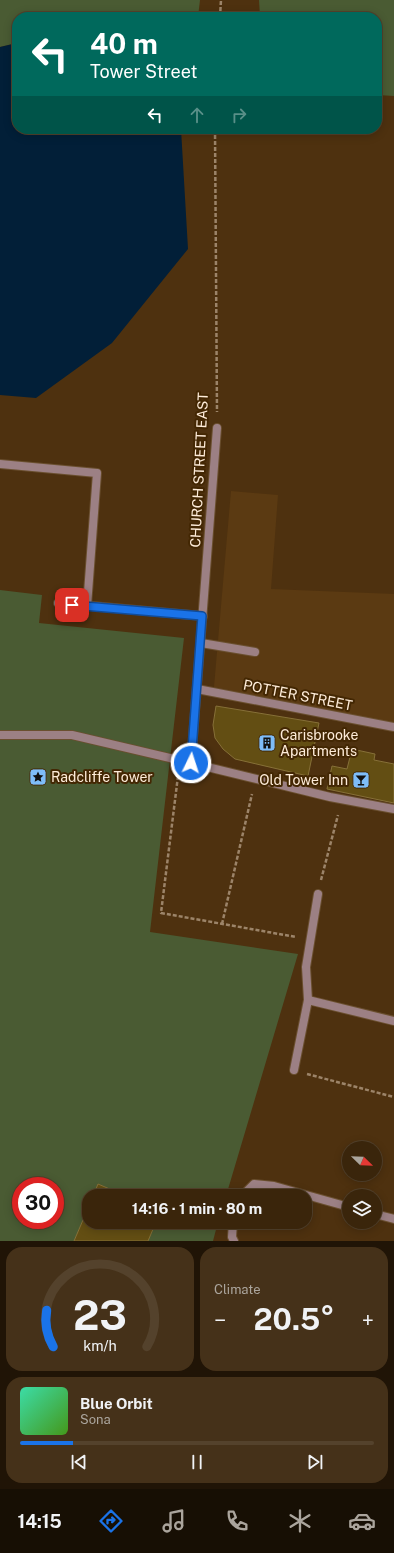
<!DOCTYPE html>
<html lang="en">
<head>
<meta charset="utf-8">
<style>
	body { margin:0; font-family:"Public Sans",sans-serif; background:#453119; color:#f1f3f6; height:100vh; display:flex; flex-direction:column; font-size:15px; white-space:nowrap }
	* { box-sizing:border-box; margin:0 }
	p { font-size:13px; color:#aba59d }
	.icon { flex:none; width:22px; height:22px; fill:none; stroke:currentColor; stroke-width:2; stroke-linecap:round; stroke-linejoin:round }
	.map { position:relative; height:1241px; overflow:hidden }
	.side { display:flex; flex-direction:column; gap:6px; padding:6px; background:#201406; flex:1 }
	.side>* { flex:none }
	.hud { position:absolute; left:12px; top:12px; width:370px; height:122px; border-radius:16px; box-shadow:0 2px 10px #0003,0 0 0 1px #54422c; background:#00695c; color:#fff; overflow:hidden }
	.needle { width:26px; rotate:113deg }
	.controls { position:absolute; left:342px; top:1141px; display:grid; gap:8px }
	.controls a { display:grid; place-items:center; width:40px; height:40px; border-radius:50%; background:#3a250b; box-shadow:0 2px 10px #0003,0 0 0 1px #54422c; font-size:20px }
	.speed { position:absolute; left:12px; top:1177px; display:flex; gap:8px; font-size:20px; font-weight:700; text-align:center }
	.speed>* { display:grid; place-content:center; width:52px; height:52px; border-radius:50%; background:#3a250b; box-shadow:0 2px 10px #0003,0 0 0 1px #54422c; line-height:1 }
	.speed .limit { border:6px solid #d22; background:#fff; color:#111 }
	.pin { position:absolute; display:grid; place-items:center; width:34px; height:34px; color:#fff; margin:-17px; border-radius:8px; box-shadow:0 2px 6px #0006 }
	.me { position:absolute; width:44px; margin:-22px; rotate:4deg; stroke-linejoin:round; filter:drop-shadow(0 0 3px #0008) }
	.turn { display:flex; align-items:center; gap:14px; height:84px; padding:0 12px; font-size:18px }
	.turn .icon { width:52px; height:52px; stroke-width:2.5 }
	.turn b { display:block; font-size:28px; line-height:34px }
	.lanes { display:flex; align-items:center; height:38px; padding:0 12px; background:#0003; justify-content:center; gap:20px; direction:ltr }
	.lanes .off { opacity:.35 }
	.big { font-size:30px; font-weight:700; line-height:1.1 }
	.side .tile { flex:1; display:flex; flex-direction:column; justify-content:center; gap:6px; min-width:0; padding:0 14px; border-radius:16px; background:#453119 }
	.side .dial { align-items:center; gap:0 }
	.dial svg { height:104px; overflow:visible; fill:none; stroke:#54422c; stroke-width:7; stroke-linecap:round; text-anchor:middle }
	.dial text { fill:#f1f3f6; stroke:none }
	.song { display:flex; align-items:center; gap:12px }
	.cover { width:48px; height:48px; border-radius:6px; background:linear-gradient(135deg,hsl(160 70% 55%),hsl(100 70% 35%)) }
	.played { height:4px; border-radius:2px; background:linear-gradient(90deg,#1a73e8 15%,#54422c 15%) }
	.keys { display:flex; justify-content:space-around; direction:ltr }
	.heat { display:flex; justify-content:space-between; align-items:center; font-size:22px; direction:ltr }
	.side .tiles { flex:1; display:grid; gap:6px; grid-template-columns:1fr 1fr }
	.tile:last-child { grid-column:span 2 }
	.trip { position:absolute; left:82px; top:1189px; width:230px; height:40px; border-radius:16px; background:#3a250b; box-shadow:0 2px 10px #0003,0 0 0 1px #54422c; font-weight:700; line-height:40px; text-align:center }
	.tabs { display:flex; height:64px; justify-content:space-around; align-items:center; background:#170f04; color:#aba59d }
	.tabs .icon { width:28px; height:28px }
	.tabs .selected { color:#1a73e8 }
	.tabs b { font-size:18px; color:#f1f3f6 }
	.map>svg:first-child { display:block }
	.built { fill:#5b3a12 }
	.green { fill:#4a5b33; fill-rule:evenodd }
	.water { fill:#021f38 }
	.building { fill:#634e13; stroke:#867038 }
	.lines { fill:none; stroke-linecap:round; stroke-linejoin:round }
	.service-casing { stroke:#6a4f2f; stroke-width:10 }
	.minor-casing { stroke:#6a4f2f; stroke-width:10 }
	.path { stroke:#9c8469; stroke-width:2.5; stroke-dasharray:4 2; stroke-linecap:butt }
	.service { stroke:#9c8084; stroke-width:8 }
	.minor { stroke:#9c8084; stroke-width:8 }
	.route-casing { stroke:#114b97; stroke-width:10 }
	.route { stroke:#1a73e8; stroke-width:7 }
	.labels { text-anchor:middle; stroke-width:4; stroke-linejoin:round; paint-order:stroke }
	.street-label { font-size:14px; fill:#feecd9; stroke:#432703 }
	.poi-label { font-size:14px; fill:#feecd9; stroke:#432703; text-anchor:start }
</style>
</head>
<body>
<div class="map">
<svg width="394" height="1241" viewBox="0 0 394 1241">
	<rect width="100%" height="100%" fill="#4e310f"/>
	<!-- built -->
	<path class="built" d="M231,491l47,4 -7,94 123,5v130l-180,-37z"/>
	<!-- green -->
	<g class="green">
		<path d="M0,0h200l-2,17h-181v26l-17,4z"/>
		<path d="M259,0h135v96l-17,-1v-78h-117z"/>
		<path d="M0,590l42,5 -3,28 145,15 -34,294 148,22 -72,242h-137v26h129l-5,19h-213zM21,1186h34v34h-34z"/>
	</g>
	<!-- water -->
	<path class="water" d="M17,43v86h164l7,120 -76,94 -76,55 -36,-3v-348z"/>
	<!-- building -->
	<g class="building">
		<path d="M216,706l103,17 -11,53 -73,-17 -12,-10 -8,-11 -2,-13z"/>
		<path d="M352,749l23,5 -1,6 20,4v39l-67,-14 5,-23 15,3z"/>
		<path d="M98,1184l28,12h-33z"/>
		<path d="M89,1206v16h67l-8,19h-74z"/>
	</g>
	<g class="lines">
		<!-- service casing -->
		<g class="service-casing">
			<g id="service">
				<path d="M0,464l97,9 -10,133"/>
				<path d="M201,643l54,9"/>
				<path d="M0,735h72l119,28"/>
			</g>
		</g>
		<!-- minor casing -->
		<g class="minor-casing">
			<g id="minor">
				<path d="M217,428l-26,335 139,34 64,12"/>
				<path d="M58,603l145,13"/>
				<path d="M197,689l197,38"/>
				<path d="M308,1000l86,21"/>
				<path d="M294,1070l14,-70 -2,-33 12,-73"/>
				<path d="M242,1196l12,-12 20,2 75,21"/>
				<path d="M375,1214l19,5"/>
				<path d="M233,1222l-1,15 2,4"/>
			</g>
		</g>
		<!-- path -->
		<g class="path">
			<path d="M220,17l1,-17"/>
			<path d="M215,129l2,283"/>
			<path d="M178,776l-17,137 135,24"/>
			<path d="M321,880l17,-65"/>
			<path d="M222,924l30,-130"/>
			<path d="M307,1074l87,23"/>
		</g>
		<!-- service -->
		<use href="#service" class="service"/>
		<!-- minor -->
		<use href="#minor" class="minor"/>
	</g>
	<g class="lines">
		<!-- route casing -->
		<g class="route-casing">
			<path id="route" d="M72,605l130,11 -11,147"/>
		</g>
		<!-- route -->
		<use href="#route" class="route"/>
	</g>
	<!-- icons -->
	<defs>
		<g id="building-square" transform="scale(0.9)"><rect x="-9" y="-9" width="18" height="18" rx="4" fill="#7ebdf9" stroke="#432703"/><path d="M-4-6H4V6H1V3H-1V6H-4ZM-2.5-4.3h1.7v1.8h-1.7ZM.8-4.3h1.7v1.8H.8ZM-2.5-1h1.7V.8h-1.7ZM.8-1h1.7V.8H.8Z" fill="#111"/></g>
		<g id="sight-square" transform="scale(0.9)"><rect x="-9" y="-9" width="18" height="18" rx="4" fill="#7ebdf9" stroke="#432703"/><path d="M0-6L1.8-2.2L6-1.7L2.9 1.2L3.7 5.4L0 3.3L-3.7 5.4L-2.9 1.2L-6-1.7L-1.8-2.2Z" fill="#111"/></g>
		<g id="bar-square" transform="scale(0.9)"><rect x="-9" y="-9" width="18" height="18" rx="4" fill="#7ebdf9" stroke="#432703"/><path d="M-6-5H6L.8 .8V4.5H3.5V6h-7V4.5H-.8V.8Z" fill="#111"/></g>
	</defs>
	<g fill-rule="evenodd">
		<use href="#building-square" x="267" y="743"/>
		<use href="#sight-square" x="38" y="777"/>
		<use href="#bar-square" x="361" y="780"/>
	</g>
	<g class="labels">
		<!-- street labels -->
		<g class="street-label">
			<text transform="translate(199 470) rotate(-87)" y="5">CHURCH STREET EAST</text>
			<text transform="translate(298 695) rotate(11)" y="5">POTTER STREET</text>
		</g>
		<!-- poi labels -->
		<g class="poi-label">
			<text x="280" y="740">Carisbrooke<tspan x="280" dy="16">Apartments</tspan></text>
			<text x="51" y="782">Radcliffe Tower</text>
			<text x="348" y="785" text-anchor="end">Old Tower Inn</text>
		</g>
	</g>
</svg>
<div class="controls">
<a><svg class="needle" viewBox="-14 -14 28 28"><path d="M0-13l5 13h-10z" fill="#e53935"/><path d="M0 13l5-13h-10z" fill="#aba59d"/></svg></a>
<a><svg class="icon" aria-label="layers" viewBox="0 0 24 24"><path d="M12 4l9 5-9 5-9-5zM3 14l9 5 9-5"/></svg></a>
</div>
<div class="speed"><div class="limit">30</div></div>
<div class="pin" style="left:72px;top:605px;background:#d93025"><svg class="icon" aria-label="arrive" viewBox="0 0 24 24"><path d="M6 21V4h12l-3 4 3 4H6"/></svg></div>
<svg class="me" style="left:191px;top:763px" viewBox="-20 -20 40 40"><circle r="17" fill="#1a73e8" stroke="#fff" stroke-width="3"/><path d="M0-11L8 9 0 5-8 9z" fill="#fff"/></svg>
<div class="trip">14:16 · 1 min · 80 m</div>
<div class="hud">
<div class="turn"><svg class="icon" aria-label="left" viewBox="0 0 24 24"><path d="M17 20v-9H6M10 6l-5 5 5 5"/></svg><div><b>40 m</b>Tower Street</div></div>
<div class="lanes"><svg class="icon" aria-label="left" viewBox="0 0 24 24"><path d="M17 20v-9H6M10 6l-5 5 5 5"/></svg><svg class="icon off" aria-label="ahead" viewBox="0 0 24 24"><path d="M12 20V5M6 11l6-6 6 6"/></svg><svg class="icon off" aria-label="right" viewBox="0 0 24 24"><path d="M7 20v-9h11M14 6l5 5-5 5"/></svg></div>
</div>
</div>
<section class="side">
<div class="tiles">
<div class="tile dial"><svg viewBox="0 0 100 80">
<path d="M14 69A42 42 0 1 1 86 69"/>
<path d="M14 69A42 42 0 0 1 9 41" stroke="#1a73e8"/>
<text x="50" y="56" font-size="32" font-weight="700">23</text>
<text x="50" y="72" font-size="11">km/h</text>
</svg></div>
<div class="tile"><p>Climate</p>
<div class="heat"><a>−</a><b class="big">20.5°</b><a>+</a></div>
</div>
<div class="tile">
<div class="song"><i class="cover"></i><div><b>Blue Orbit</b><p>Sona</p></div></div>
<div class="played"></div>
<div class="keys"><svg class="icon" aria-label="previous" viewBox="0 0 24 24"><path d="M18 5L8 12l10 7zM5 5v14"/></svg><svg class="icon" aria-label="pause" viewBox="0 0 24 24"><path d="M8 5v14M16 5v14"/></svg><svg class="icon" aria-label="next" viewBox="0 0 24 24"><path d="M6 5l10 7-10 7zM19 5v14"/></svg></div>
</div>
</div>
</section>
<nav class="tabs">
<b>14:15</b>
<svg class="icon selected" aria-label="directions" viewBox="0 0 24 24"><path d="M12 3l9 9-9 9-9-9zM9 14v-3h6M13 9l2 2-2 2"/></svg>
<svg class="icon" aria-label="music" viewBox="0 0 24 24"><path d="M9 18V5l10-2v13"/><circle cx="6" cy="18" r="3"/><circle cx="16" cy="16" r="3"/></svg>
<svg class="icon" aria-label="phone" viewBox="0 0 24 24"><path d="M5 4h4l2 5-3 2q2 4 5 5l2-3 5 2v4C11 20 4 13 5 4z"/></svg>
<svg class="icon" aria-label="climate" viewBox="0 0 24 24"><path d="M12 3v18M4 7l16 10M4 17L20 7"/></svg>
<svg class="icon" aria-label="car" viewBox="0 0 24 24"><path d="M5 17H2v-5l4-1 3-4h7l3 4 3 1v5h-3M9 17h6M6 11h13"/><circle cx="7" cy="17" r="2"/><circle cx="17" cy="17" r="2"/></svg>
</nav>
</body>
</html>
